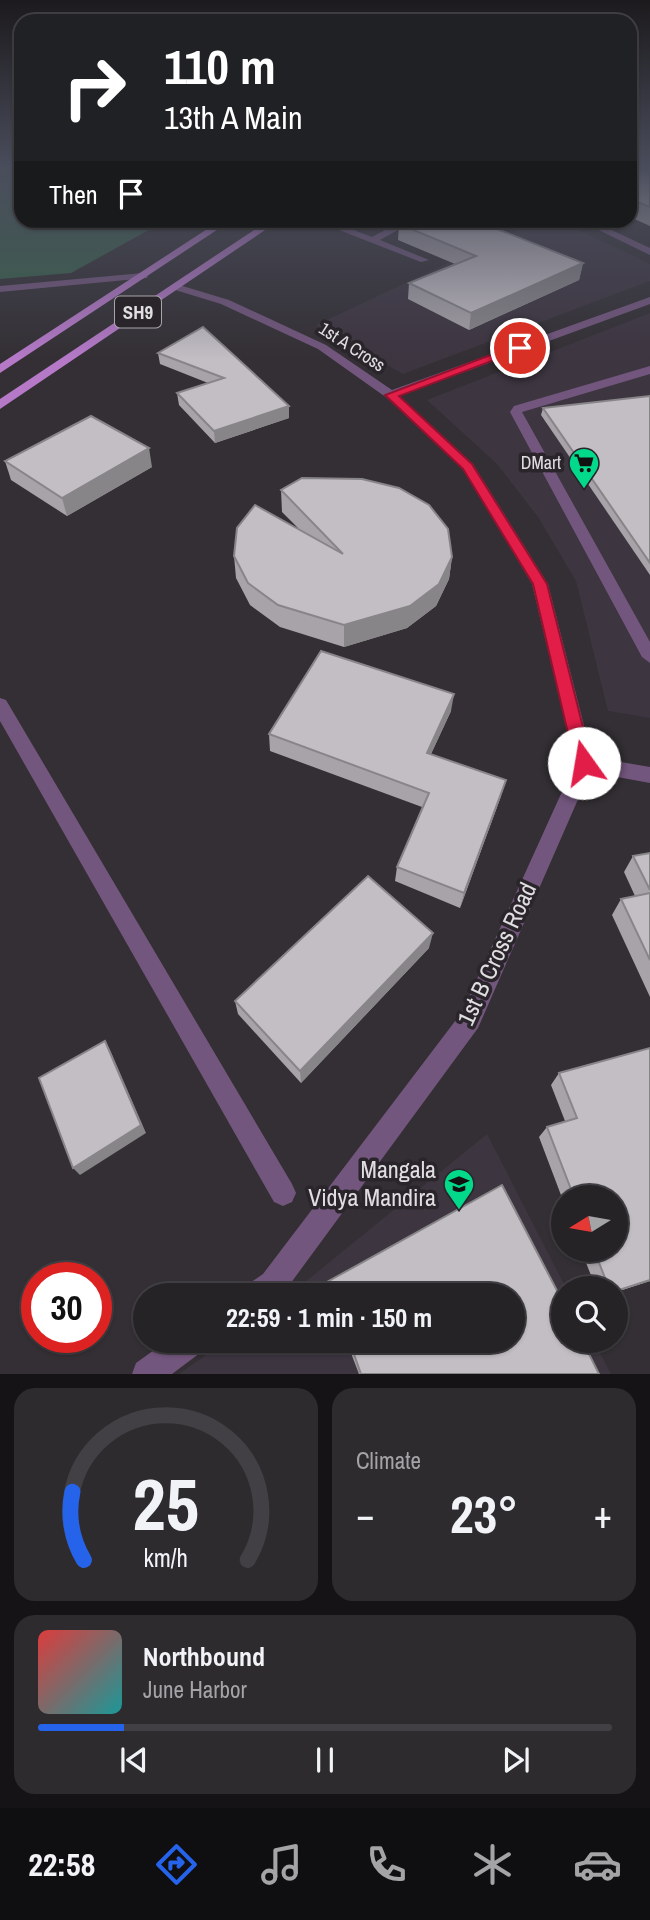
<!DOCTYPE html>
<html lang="en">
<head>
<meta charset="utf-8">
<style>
	body { margin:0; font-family:"Archivo Narrow",sans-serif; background:#2e2b2f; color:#f1f3f6; height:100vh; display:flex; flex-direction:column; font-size:26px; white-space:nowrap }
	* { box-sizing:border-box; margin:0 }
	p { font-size:23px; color:#a4a4a7 }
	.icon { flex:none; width:38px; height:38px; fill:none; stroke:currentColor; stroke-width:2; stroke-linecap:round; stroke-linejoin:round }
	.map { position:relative; height:1374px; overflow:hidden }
	.drawer { display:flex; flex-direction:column; gap:14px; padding:14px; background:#151315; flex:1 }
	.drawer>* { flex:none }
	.hud { position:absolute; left:14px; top:14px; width:623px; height:214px; border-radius:21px; box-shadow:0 2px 5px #0004,0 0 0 2px #424044; background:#202124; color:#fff; overflow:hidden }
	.needle { width:46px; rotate:259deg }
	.fabs { position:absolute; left:551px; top:1185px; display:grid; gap:14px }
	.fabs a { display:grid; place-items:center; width:77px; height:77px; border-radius:50%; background:#262327; box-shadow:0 2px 5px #0004,0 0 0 2px #424044; font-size:35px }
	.speed { position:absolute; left:21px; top:1262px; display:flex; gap:14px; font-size:35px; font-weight:700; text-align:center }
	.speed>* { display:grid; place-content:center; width:91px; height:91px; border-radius:50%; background:#262327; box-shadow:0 2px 5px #0004,0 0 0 2px #424044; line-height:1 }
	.speed .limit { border:10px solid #d22; background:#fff; color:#111 }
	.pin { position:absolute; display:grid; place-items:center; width:60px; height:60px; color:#fff; margin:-30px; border:4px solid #fff; border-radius:50%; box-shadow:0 2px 7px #0007 }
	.me { position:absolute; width:77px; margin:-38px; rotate:347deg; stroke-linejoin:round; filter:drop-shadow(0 0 5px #0008) }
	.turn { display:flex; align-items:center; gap:24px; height:147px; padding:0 35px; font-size:32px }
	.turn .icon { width:91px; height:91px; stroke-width:2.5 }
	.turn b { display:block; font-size:49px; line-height:60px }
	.then { display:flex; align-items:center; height:66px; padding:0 35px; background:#0003; gap:14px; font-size:26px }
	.big { font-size:52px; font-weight:800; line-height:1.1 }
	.drawer .card { flex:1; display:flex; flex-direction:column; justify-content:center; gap:10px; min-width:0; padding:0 24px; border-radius:21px; background:#2e2b2f }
	.drawer .dial { align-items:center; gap:0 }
	.dial svg { height:182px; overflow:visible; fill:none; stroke:#424044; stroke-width:7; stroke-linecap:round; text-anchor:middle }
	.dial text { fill:#f1f3f6; stroke:none }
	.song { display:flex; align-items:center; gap:21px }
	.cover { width:84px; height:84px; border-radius:10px; background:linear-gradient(135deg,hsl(0 70% 55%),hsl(180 70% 35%)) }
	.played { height:7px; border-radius:4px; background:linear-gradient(90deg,#2563eb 15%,#424044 15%) }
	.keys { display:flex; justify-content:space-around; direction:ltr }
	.heat { display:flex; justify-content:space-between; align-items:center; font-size:38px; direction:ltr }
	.drawer .tiles { flex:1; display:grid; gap:14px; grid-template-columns:1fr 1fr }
	.card:last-child { grid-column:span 2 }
	.trip { position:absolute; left:133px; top:1283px; width:392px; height:70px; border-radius:35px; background:#262327; box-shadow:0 2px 5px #0004,0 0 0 2px #424044; font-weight:800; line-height:70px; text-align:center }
	.dock { display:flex; height:112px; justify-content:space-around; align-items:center; background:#0f0e10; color:#a4a4a7 }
	.dock .icon { width:49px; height:49px }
	.dock .selected { color:#2563eb }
	.dock b { font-size:32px; color:#f1f3f6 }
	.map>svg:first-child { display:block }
	.built { fill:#3d3540 }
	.green { fill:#38614a }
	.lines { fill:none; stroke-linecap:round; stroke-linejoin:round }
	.service { fill:#73567d; fill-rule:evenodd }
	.minor { fill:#73567d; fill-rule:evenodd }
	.primary { fill:#b579c8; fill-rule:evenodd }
	.wall { fill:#a8a3a9 }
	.shaded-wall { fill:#888589 }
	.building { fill:#c3bec4; stroke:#888589; stroke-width:2 }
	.route { fill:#e11d48; stroke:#92132f; stroke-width:2 }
	.labels { text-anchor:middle; stroke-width:7; stroke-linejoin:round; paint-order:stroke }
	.far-street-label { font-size:18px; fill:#e0dee1; stroke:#29252a }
	.far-poi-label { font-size:18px; fill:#e0dee1; stroke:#29252a; text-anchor:end }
	.shield { fill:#29252a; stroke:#a9a6aa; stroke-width:2 }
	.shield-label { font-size:19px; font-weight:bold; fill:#e0dee1 }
	.near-street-label { font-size:24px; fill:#e0dee1; stroke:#29252a }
	.near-poi-label { font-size:24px; fill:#e0dee1; stroke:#29252a; text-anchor:end }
</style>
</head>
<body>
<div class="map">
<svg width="650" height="1374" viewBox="0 0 650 1374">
	<rect width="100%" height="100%" fill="#332f34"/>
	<!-- built -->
	<g class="built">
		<path d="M537,221h23l90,43v17l-247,93 -87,-49z"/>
		<path d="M650,313v405l-42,-7 -32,-130 -38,-64 -41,-53 -70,-64z"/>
		<path d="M487,1134l79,154h-2v52l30,1 17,33h-432l47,-33 287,-1v-45h-224z"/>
	</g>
	<!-- green -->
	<path class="green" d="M0,168h21v52l144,1 -94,52 -71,6z"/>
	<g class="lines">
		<!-- service -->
		<g class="service">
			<path d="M328,220l44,17 32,-17h12l-36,20 49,20 -8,2 -105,-41z"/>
			<path d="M143,273l5,3 -1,2 -147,14v-6z"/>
			<path d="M650,366v8l-128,38 128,230v21l-8,-6 -132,-245 4,-6z"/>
			<path d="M0,698l6,2 286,484 4,9 -4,9 -9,4 -9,-4 -274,-481z"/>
		</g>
		<!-- minor -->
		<g class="minor">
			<path d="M578,220h12l60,28v7z"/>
			<path d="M176,284l53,16 97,45 66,45 258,-93v7l-251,92 74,68 75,120 44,173 58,10v16l-60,-11 -112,256 -196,267h-39l4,-10 16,-11 199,-262 113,-249 -43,-179 -69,-115 -76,-71 -69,-49 -97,-45 -49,-15v-4z"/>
			<path d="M168,1340h40l-4,10 -32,24h-40l4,-11z"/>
		</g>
		<!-- primary -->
		<g class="primary">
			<path d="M221,220h11l-232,153v-9z"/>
			<path d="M269,220h11l-280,189v-10z"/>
		</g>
	</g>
	<!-- wall -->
	<g class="wall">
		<path d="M630,168h20v58l-20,-9z"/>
		<path d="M408,220h103l-17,8 89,35 -4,17 -110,50 -61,-31 1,-16 46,-19 -57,-24 1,-16z"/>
		<path d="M203,327l86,79v12l-74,25 -36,-38 -2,-12 31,-10 -48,-19 -2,-11z"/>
		<path d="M650,396v179l-109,-160 2,-7z"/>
		<path d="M5,461l147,6 -85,49 -56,-36z"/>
		<path d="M281,490l171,67 -3,22 -13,27 -29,22 -63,19 -64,-20 -30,-22 -14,-27 -2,-22 64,-28 -16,-16z"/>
		<path d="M451,711l-20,43 70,42 -41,112 -65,-27 2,-14 25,-60 -152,-56 -1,-17z"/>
		<path d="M650,853v144l-38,-82 9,-16 14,-3 -11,-24 9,-16z"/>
		<path d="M429,948l-128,135 -63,-69 -3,-13z"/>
		<path d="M650,1048v233l-34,11v-4h-20l-15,-38h35v-53h-52v6l-25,-66 8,-10 18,-6 -14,-36 8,-12z"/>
		<path d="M502,1185l62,119v36h18l17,34h-240l-13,-34h167v-45h-184l-2,-7v-6z"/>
	</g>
	<!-- shaded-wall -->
	<g class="shaded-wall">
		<path d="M478,220h33l-36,17z"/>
		<path d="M583,263l-4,17 -110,50 2,-17z"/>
		<path d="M289,406v12l-74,25 -1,-12z"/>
		<path d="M149,448l3,19 -85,49 -5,-18z"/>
		<path d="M452,557l-3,22 -13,27 -29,22 -63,19v-22z"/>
		<path d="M454,694l-3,17 -27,58 3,-16z"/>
		<path d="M506,780l-5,16 -41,112 4,-15z"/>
		<path d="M433,933l-4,15 -128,135 -1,-12z"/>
		<path d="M105,1041l5,9 36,83 -66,42 -7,-7z"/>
		<path d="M650,1280v1l-34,11v-1z"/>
	</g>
	<!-- building -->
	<g class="building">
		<path d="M630,168h20v39l-20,-8z"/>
		<path d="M408,220h70l-1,1 106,42 -112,50 -62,-30 67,-27 -77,-32z"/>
		<path d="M203,327l86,79 -75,25 -37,-38 47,-15 -66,-25z"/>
		<path d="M650,396v167l-107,-155z"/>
		<path d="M91,416l58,32 -87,50 -57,-37z"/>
		<path d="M302,478l60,1 37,9 30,17 19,24 4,28 -13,27 -29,22 -66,19 -66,-20 -30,-22 -14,-27 3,-28 18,-23 88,49 -62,-64z"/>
		<path d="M321,651l133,43 -27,59 79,27 -42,113 -67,-26 32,-74 -160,-59z"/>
		<path d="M650,853v37l-17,-34z"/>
		<path d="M368,876l65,57 -133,138 -65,-70z"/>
		<path d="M650,893v67l-29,-61z"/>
		<path d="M105,1041l36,84 -68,43 -34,-90z"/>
		<path d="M650,1048v232l-34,11v-3h-7l-15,-38h22v-53h-42l-27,-70 30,-9 -18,-45z"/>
		<path d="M502,1185l62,119v36h18l17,34h-238l-12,-34h164v-45h-181l-5,-13z"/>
	</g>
	<!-- sky -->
	<linearGradient id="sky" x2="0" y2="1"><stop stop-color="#1c1a1d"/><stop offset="0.47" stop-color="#4a4d5c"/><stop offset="1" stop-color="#4a4d5c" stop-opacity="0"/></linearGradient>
	<rect width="650" height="360" fill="url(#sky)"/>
	<!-- route -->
	<path class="route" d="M517,345l9,3 -127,48 73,68 75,120 45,179 -2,5h-12l-3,-5 -42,-179 -70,-115 -78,-74z"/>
	<!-- icons -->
	<defs>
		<g id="supermarket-pin" transform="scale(1.575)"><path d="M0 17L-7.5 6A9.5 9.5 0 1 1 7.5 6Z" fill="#03d98b" stroke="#29252a"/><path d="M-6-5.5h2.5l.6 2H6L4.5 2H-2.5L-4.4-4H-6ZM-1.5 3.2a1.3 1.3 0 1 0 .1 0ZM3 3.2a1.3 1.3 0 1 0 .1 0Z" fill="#111"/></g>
		<g id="school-pin" transform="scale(1.575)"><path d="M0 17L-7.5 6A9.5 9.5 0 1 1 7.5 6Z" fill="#03d98b" stroke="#29252a"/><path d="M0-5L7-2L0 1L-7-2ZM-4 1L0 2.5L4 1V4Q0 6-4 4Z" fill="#111"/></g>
	</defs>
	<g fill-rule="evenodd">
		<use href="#supermarket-pin" x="584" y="463"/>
		<use href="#school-pin" x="459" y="1184"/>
	</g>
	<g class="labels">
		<!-- far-street labels -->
		<g class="far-street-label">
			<text transform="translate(352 347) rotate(33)" y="6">1st A Cross</text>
		</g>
		<!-- far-poi labels -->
		<g class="far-poi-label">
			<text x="561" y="469">DMart</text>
		</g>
		<!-- shield labels -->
		<rect class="shield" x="115" y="296.5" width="46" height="31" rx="5"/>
		<g class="shield-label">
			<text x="138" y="319">SH9</text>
		</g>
		<!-- near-street labels -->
		<g class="near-street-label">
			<text transform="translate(497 954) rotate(-65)" y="8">1st B Cross Road</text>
		</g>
		<!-- near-poi labels -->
		<g class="near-poi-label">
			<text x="436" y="1178">Mangala<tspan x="436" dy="28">Vidya Mandira</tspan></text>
		</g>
	</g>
</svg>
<div class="fabs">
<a><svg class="needle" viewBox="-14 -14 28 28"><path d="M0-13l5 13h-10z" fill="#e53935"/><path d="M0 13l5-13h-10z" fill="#a4a4a7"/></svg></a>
<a><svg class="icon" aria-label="search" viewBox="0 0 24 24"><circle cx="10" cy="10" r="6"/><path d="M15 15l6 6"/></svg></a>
</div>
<div class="speed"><div class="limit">30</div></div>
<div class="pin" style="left:520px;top:348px;background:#d93025"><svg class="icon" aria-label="arrive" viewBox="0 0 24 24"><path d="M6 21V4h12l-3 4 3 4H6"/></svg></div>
<svg class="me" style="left:584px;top:763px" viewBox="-20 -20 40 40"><circle r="19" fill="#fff"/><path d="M0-13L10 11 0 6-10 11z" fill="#e11d48"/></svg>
<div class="trip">22:59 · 1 min · 150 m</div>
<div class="hud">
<div class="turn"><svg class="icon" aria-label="right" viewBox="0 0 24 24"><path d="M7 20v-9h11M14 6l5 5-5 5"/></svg><div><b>110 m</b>13th A Main</div></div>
<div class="then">Then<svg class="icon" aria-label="arrive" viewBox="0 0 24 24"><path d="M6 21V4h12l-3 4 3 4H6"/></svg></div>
</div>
</div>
<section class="drawer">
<div class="tiles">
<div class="card dial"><svg viewBox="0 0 100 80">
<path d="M14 69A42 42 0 1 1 86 69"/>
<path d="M14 69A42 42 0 0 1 9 39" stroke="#2563eb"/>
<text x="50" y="56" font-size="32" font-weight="700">25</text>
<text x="50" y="72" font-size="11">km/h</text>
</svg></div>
<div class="card"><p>Climate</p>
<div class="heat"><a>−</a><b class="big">23°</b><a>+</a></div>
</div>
<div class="card">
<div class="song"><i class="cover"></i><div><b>Northbound</b><p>June Harbor</p></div></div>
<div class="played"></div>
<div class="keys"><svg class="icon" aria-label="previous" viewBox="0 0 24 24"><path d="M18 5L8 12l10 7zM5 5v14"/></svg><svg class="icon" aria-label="pause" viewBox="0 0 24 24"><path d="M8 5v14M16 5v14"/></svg><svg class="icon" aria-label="next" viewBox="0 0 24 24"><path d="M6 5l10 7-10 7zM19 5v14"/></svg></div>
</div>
</div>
</section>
<nav class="dock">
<b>22:58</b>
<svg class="icon selected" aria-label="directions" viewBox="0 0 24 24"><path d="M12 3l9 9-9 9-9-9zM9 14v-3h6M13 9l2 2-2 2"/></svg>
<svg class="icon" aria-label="music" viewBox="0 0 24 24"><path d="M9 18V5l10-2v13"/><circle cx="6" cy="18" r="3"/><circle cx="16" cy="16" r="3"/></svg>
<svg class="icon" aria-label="phone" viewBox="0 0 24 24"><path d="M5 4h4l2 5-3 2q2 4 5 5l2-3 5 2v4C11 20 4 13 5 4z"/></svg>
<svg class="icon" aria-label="climate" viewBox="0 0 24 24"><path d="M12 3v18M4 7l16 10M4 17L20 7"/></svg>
<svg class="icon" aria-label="car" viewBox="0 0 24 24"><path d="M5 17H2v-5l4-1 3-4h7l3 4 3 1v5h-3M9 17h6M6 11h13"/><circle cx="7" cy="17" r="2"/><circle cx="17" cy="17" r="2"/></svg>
</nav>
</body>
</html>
